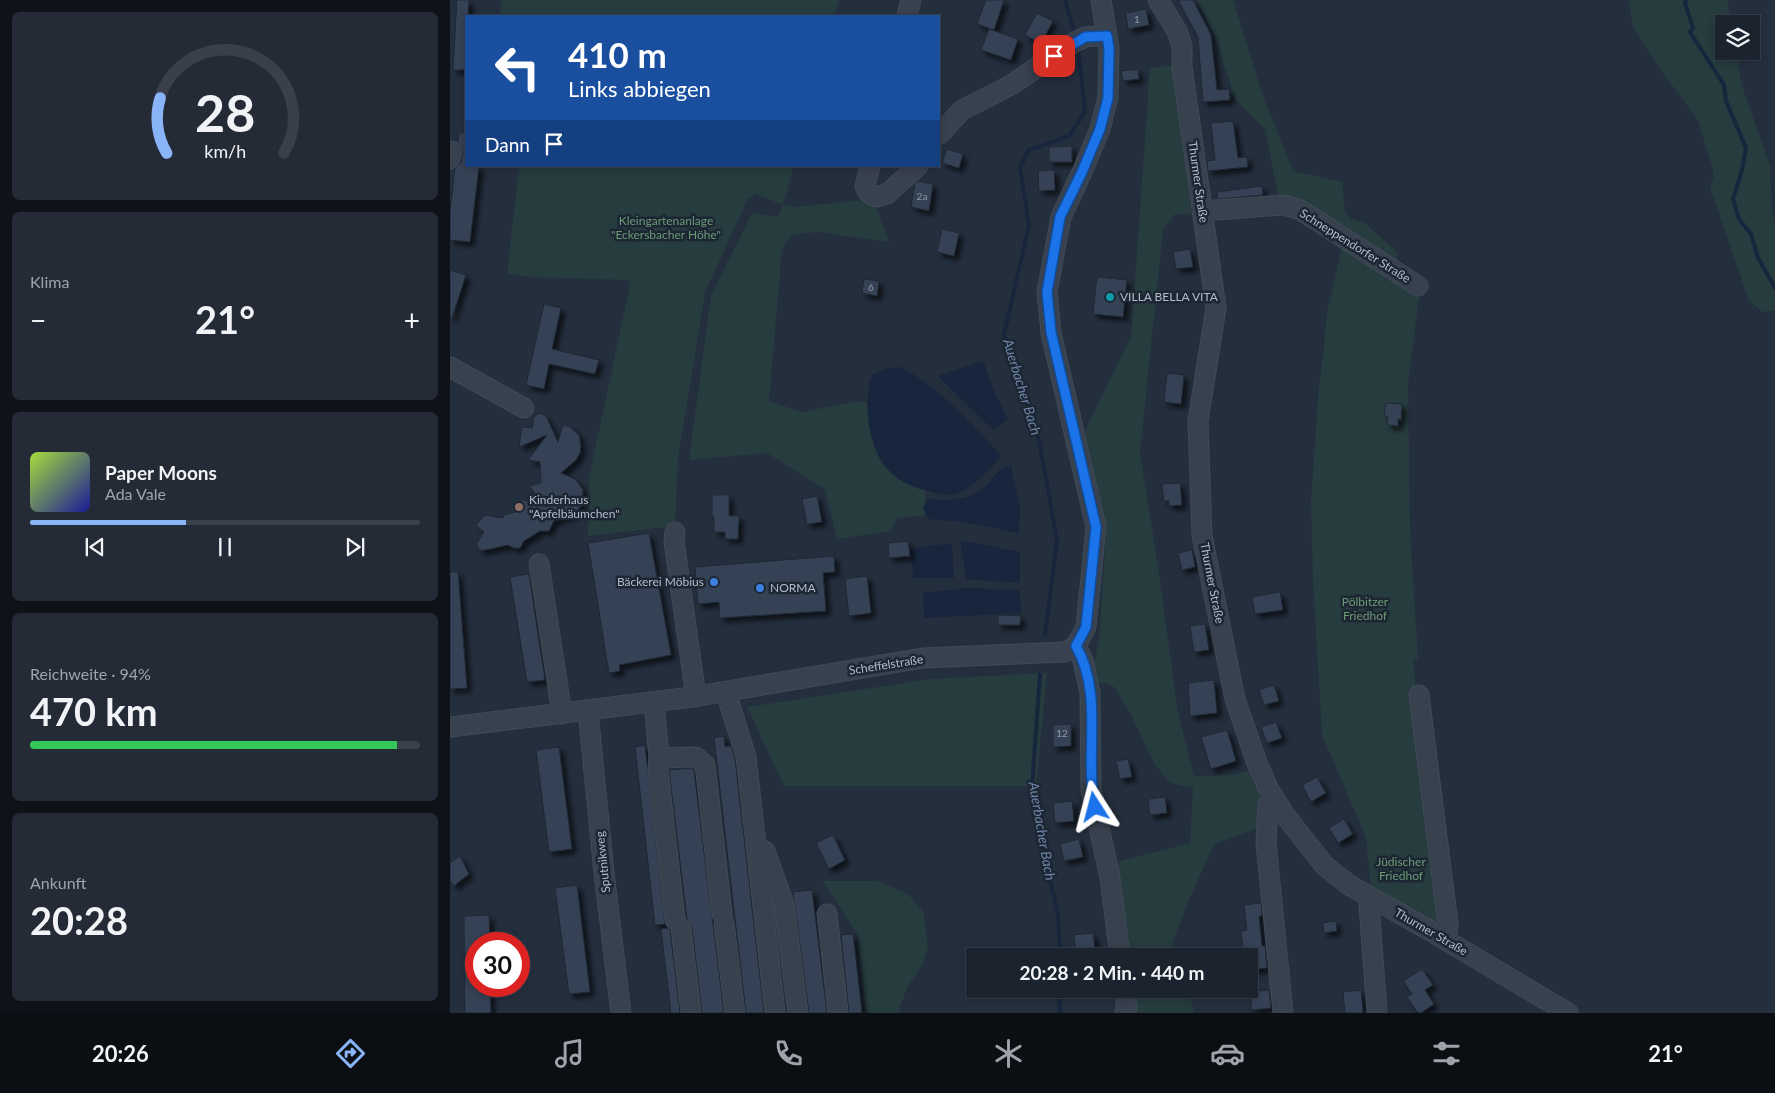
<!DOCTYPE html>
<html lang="de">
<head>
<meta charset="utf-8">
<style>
	body { margin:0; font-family:Lato,sans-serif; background:#242b36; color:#f1f3f6; height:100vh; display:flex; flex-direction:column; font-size:19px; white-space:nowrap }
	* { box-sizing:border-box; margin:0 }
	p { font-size:16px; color:#a0a4aa }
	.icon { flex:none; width:28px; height:28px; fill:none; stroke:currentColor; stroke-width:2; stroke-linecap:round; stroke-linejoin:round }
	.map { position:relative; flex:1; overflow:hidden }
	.details { display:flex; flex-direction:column; gap:12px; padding:12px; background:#0f1319; width:450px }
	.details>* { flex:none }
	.banner { position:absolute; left:15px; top:15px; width:475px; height:152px; border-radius:0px; box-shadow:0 2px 8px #0003,0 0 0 1px #39404a; background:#1a4fa0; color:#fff; overflow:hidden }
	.buttons { position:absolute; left:1265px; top:15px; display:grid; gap:10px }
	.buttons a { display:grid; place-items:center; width:45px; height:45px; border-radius:0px; background:#1b232e; box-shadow:0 2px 8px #0003,0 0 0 1px #39404a; font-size:25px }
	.speed { position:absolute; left:15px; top:932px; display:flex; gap:10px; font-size:25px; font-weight:700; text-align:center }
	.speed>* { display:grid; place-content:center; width:65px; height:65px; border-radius:50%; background:#1b232e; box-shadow:0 2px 8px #0003,0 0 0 1px #39404a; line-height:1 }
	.speed .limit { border:8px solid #d22; background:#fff; color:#111 }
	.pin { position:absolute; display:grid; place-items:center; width:42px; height:42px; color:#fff; margin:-21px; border-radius:10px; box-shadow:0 2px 8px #0006 }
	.me { position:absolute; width:55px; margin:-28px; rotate:351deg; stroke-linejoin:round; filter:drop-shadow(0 0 4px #0008) }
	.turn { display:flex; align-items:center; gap:18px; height:105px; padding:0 20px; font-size:22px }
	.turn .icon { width:65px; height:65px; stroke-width:2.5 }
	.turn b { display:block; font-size:35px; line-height:42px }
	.then { display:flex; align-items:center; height:48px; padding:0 20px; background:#0003; gap:10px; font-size:19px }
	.big { font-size:38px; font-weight:700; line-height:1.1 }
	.details .card { flex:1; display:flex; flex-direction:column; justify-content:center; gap:8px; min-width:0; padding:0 18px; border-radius:8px; background:#242b36 }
	.details .dial { align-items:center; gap:0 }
	.dial svg { height:130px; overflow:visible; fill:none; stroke:#39404a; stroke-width:7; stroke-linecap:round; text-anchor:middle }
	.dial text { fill:#f1f3f6; stroke:none }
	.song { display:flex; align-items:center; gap:15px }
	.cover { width:60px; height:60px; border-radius:8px; background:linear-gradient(135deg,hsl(80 70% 55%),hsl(240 70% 35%)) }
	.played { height:5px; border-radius:2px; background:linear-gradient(90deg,#8ab4f8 40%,#39404a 40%) }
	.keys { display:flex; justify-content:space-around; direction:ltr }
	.heat { display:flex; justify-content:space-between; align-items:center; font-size:28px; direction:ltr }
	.charge { height:8px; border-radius:4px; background:linear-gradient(90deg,#34c759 94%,#39404a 0) }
	.trip { position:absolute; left:516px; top:948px; width:292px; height:50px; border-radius:0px; background:#1b232e; box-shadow:0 2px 8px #0003,0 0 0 1px #39404a; font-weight:700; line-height:50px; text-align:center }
	.tab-bar { display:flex; height:80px; justify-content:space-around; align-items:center; background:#0b0e12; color:#a0a4aa }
	.tab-bar .icon { width:35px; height:35px }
	.tab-bar .current { color:#8ab4f8 }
	.tab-bar b { font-size:22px; color:#f1f3f6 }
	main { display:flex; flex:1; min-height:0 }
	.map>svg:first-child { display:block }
	.green { fill:#263c3f }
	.water { fill:#17263c }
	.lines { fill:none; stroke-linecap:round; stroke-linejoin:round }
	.stream { stroke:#17263c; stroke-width:4 }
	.building { fill:#364354; stroke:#1f2835; filter:url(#shadow) }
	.minor-casing { stroke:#414a57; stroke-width:21 }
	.minor { stroke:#38414e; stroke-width:19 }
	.route-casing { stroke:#114b97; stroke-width:12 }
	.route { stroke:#1a73e8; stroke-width:9 }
	.culture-dot { fill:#0f9aa8; stroke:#1d2633; stroke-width:2 }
	.education-dot { fill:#8d6e63; stroke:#1d2633; stroke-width:2 }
	.shop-dot { fill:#3f7fe0; stroke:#1d2633; stroke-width:2 }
	.labels { text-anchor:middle; stroke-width:5; stroke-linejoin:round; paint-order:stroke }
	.number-label { font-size:10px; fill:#929caa }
	.street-label { font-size:12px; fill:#b4bcc9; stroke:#1d2633 }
	.park-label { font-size:12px; fill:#6b9a76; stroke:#1d2633 }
	.poi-label { font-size:12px; fill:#b4bcc9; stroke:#1d2633; text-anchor:start }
	.water-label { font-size:14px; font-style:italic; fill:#6d86a8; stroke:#1d2633 }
</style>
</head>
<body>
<main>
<section class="details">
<div class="card dial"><svg viewBox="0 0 100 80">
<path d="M14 69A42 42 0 1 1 86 69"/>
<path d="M14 69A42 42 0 0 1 10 35" stroke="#8ab4f8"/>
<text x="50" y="56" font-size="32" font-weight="700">28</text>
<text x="50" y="72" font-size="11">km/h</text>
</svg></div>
<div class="card"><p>Klima</p>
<div class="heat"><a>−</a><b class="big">21°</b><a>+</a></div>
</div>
<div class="card">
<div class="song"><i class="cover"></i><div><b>Paper Moons</b><p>Ada Vale</p></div></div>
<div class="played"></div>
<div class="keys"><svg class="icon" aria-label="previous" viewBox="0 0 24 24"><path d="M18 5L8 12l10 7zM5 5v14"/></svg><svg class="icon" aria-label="pause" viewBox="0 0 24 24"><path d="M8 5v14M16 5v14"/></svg><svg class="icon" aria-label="next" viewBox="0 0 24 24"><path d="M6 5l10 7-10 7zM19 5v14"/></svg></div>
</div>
<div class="card"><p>Reichweite · 94%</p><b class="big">470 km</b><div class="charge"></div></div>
<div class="card"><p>Ankunft</p><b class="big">20:28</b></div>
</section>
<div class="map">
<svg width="1325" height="1013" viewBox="0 0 1325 1013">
	<defs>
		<filter id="shadow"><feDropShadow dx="4.5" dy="4.5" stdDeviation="2.5" flood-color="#0009"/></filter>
	</defs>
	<rect width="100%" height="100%" fill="#242f3e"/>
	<!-- green -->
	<g class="green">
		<path d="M53,0h336l-5,16h-335z"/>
		<path d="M747,0h36l31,99 29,72 49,11 3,30 6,7 14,4 32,29 3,25 20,12 -12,95 2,145 8,130h-5l15,171 13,97 -70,-37 -5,-53 -44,-102 -9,-154 -2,-79 7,-104 10,-91 15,-63 -64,-45 -14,-70 -30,-30 -20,-64z"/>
		<path d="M1180,0h97l5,24h-8v27h12l5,32 29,83 2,44 3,11v90l-12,1 -14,-11 -39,-114 4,-8 -2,-13 -14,-46 -38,-51 -27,-43 -4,-21z"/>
		<path d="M726,65l15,149h-16l-12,16 -23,223 17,107 21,153 16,63 36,-1 19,-4 11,24 -1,33 -45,16 -26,58 -16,42 4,12h-47l-16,-93 77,-20 3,-55 -22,-5 -16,-18 -28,-58 -13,-20 -7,-3 -14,-2 1,-19 5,-22 7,-111 -21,-99 46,-94 19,-269z"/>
		<path d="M69,166h275l-11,39 11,2 70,-7 11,5 14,37 -72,-10 -25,3 -10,14 -13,152 32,11 53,-10h13l3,28 44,57 11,3 1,25 -29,3 -6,13 -54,8 -12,-50 -58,-36 -78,7 22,-164 41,-83 25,4 6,-12 -27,-11 -9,6 -42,93 -27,166 -3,67 -87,10 1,-58 42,-198 -105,-3 -19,-4z"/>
		<path d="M597,673l-11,113h-252l-37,-79 184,-28z"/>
		<path d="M373,881h54l31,13 16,19 4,35 -6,17 -14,21 -9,23 1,4h-34l-8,-78z"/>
		<path d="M683,989h54l8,24h-61z"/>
	</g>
	<!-- water -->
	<g class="water">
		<path d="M533,361l11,30 14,28 -15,11 -55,-54z"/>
		<path d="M450,367c40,20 71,57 102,89 -13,13 -26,30 -44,37 -12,4 -22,0 -34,-3 -14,-4 -26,-9 -36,-20 -19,-19 -26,-70 -16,-95l13,-6z"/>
		<path d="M561,465l9,44 -1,24 -55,-11 -36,-3 -5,-10 4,-10c19,1 37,3 54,-9 12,-8 15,-22 30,-25z"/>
		<path d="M510,540l60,12v31l-54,-4z"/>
		<path d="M502,544l2,34h-41l-2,-28 22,-5z"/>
		<path d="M516,588l53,2 3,23 -98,5 -1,-25z"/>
	</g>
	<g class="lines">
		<!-- stream -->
		<g class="stream">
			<path d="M615,0l10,35"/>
			<path d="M1236,0l-1,3 8,25 -3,4 34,53 2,16 20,47 -4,22 -9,29 6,20 12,15 7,24 17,30"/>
			<path d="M595,634l12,-94 -18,-100 -35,-105 25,-110 -9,-58 9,-17 40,-14 16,-24 -7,-65"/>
			<path d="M590,675l-8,111 6,41 20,88 2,41"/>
			<path d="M609,989l1,24"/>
		</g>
	</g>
	<!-- building -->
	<g class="building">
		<path d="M7,0h12l-1,16h-2l-1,54h-12z"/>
		<path d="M536,0h18l-10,30 -17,-6z"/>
		<path d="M728,0h15l18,35 6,55 12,-1 1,11 -27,2 -5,-65z"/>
		<path d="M696,9l3,16 -21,4 -2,-16z"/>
		<path d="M587,13l16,8 -12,23 -16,-9z"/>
		<path d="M539,29l29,10 -7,21 -30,-10z"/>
		<path d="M688,69l1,10 -16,2 -2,-10z"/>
		<path d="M783,121l5,37 9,-1 1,10 -40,4 -1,-10 8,-1 -4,-37z"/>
		<path d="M9,133h7v33h13l-9,76 -20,-2v-29l5,-42 6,-7 2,-9 -1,-6 -4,-5z"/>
		<path d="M622,146v16h-23v-15z"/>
		<path d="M497,149l16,5 -4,14 -17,-5z"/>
		<path d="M604,170l1,20 -16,1 -1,-20z"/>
		<path d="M468,181l15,3 -4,27 -18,-4 4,-24z"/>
		<path d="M812,186l1,9 -45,4 -1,-7z"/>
		<path d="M492,229l17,4 -5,23 -17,-4z"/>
		<path d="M740,249l3,18 -17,2 -3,-17z"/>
		<path d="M0,270l16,5 -14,43h-2z"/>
		<path d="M647,277l30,3 -4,37 -30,-3z"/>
		<path d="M414,279l15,2 -2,15 -15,-3z"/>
		<path d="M94,304l17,4 -9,41 47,11 -4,14 -46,-10 -5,25 -18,-4z"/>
		<path d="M717,373l17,2 -3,29 -17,-2z"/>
		<path d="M936,403l16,1 -1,16 -3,-1v7l-11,-1 1,-9h-4z"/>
		<path d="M89,413l7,3 12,26 5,-17 7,2 9,8 2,12 -1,6 -4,7 -15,13 14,6 4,5 4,6 -1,14 -4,6 -6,5 -18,6 -5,10h-9l-16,10 -4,7h-6l-6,-3 -27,6 -4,-5v-3l7,-11 -8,-7 9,-10 18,3 1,-3 19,-5 -2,-11 26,8 -18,-21 12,-3 -1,-21 -12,-2 19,-25 -28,12 3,-20 10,1 2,-11z"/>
		<path d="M730,483l2,22 -13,1v-5h-5l-2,-17z"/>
		<path d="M262,495h17v21h10l-1,23h-13v-7h-11v-16h-2z"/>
		<path d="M367,496l5,26 -15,2 -5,-25z"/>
		<path d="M199,533l22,122 -52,10 1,6 -11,2 -21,-130z"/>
		<path d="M458,541l2,15 -21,2 -1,-15z"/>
		<path d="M742,550l3,17 -13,3 -4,-17z"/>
		<path d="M384,556l1,16 -12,1 3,38 -106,7 -1,-16 -21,2 -3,-37z"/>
		<path d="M0,572h8l9,116 -17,1z"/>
		<path d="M79,574l16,106 -18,2 -17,-105z"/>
		<path d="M417,576l4,37 -22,3 -4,-37z"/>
		<path d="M830,592l3,18 -28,4 -3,-17z"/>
		<path d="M548,615l23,1 -1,9h-22z"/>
		<path d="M755,624l4,26 -15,2 -4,-26z"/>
		<path d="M764,680l3,33 -27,3 -2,-33z"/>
		<path d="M824,685l5,16 -15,4 -5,-15z"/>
		<path d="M826,722l6,16 -15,5 -6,-16z"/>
		<path d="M621,724v22l-18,1v-22z"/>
		<path d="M777,730l9,31 -25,8 -10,-32z"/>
		<path d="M274,736l1,11 6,-1 4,13 29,254h-18l-32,-275z"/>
		<path d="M195,745l20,179 -10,1 -20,-178z"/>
		<path d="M109,747l13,102 -23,3 -13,-102z"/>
		<path d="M678,759l4,18 -12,2 -4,-18z"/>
		<path d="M242,768l2,3 30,242h-22l-10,-86 -5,-8 -18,-149z"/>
		<path d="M867,777l9,16 -15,9 -9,-17z"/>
		<path d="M715,797l2,16 -17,2 -2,-16z"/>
		<path d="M622,801l2,20 -19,2 -2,-20z"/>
		<path d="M894,819l9,15 -15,9 -9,-15z"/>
		<path d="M383,835l12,25 -16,9 -13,-26z"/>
		<path d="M629,839l4,18 -19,4 -4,-17z"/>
		<path d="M10,856l9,18 -15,12 -4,-6v-17z"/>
		<path d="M127,885l13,107 -21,2 -14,-106z"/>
		<path d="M362,890l7,57 8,66h-18l-16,-121z"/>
		<path d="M811,903l1,13h-3l3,30h3l2,22 -17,2v-14h-6l-3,-25 6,-1 -3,-25z"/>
		<path d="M39,915l1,29h-14v42h14l1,27h-26l-1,-97z"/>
		<path d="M886,921l1,10 -13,2 -1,-10z"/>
		<path d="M217,928l3,2 10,83h-9l-10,-84z"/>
		<path d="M643,933l2,17 -19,2 -2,-17z"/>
		<path d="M403,934l9,79h-13l-8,-78z"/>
		<path d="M972,969l11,16 -8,5 9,14 -13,9h-3l-11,-16 5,-3 -9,-13z"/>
		<path d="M819,990l2,18 -19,2 -2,-18z"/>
		<path d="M911,990l2,23h-18l-2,-21z"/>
	</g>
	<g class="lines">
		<!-- minor casing -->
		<g class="minor-casing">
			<g id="minor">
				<path d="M708,0l19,31 5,15v21l34,241 -18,113 4,115 33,163 22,64 11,25 16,26 41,52 24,19 80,45 139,83"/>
				<path d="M457,16l4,-16"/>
				<path d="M489,135l23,-25 49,-25 62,-42 12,-6 22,-2"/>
				<path d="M0,151h2l-2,8"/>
				<path d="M420,166l-5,20 3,6 8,5 11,-3 31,-28"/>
				<path d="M752,211l81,-6 16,4 119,77"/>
				<path d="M0,367l74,41"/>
				<path d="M225,532l-1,9 22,156"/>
				<path d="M89,564l23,150"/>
				<path d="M626,646l7,14 7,33 1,97 19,88 10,78"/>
				<path d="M276,692l20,65 29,256"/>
				<path d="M969,695l29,229 -2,16"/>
				<path d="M204,702l5,56 -1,12 17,150"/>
				<path d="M138,711l16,162 17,140"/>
				<path d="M0,727l242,-30 231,-39 142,-6 11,-6 10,-19 10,-100 -45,-194 -4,-41 14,-75 21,-45 18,-43 8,-32 1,-49 -8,-48"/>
				<path d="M209,758l37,-1 9,8 17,149"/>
				<path d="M824,798l-6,6 -2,39 17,170"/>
				<path d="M315,851l19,53 14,109"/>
				<path d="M922,898l-3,7 8,108"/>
				<path d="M377,914l11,99"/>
				<path d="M274,924l11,89"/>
				<path d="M231,928l10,85"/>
				<path d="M674,989l3,19 -2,5"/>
			</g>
		</g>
		<!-- minor -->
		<use href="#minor" class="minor"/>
	</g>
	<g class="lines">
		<!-- route casing -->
		<g class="route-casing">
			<path id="route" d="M604,56l31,-19 22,-1 2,12 -1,50 -8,31 -18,43 -22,45 -13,75 4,40 45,195 -10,100 -10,19c28,49 8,109 19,161"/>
		</g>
		<!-- route -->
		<use href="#route" class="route"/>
	</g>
	<!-- markers -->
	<circle class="culture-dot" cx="660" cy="297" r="5"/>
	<circle class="education-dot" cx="69" cy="507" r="5"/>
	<g class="shop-dot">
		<circle cx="264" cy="582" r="5"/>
		<circle cx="310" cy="588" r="5"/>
	</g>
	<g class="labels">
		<!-- number labels -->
		<g class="number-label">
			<text x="687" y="23">1</text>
			<text x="472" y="200">2a</text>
			<text x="421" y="291">6</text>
			<text x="612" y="737">12</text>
		</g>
		<!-- street labels -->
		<g class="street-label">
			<text transform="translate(748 182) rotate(82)" y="4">Thurmer Straße</text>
			<text transform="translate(905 246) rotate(32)" y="4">Schneppendorfer Straße</text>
			<text transform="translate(762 583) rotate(79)" y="4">Thurmer Straße</text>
			<text transform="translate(436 665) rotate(-9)" y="4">Scheffelstraße</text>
			<text transform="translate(153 862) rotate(-96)" y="4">Sputnikweg</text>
			<text transform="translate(981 932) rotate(30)" y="4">Thurmer Straße</text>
		</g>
		<!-- park labels -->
		<g class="park-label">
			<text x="216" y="225">Kleingartenanlage<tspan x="216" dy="14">"Eckersbacher Höhe"</tspan></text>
			<text x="915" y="606">Pölbitzer<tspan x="915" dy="14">Friedhof</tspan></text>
			<text x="951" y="866">Jüdischer<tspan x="951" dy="14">Friedhof</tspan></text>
		</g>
		<!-- poi labels -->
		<g class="poi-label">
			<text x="670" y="301">VILLA BELLA VITA</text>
			<text x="79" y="504">Kinderhaus<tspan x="79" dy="14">"Apfelbäumchen"</tspan></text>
			<text x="254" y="586" text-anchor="end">Bäckerei Möbius</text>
			<text x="320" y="592">NORMA</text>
		</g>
		<!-- water labels -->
		<g class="water-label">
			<text transform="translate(572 387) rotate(73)" y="5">Auerbacher Bach</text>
			<text transform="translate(592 831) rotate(80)" y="5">Auerbacher Bach</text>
		</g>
	</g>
</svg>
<div class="buttons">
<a><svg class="icon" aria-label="layers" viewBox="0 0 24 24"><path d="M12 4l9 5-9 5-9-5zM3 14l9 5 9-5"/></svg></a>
</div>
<div class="speed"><div class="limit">30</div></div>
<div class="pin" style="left:604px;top:56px;background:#d93025"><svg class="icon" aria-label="arrive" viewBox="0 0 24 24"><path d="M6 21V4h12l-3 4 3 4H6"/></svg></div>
<svg class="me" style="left:645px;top:807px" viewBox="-20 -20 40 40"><path d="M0-17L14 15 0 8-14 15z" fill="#1a73e8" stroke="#fff" stroke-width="4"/></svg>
<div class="trip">20:28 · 2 Min. · 440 m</div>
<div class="banner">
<div class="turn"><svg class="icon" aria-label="left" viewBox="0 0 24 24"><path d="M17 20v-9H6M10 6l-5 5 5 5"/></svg><div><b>410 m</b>Links abbiegen</div></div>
<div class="then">Dann<svg class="icon" aria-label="arrive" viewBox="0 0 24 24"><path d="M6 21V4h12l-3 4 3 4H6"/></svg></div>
</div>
</div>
</main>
<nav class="tab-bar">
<b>20:26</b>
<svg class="icon current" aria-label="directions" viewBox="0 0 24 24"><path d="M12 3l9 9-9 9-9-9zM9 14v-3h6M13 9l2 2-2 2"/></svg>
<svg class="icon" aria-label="music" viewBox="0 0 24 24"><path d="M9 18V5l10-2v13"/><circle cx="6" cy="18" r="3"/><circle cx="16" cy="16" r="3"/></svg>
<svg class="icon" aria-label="phone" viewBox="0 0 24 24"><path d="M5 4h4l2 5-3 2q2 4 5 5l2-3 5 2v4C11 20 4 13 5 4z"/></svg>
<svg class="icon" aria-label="climate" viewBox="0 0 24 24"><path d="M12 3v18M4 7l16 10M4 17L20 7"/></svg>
<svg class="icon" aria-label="car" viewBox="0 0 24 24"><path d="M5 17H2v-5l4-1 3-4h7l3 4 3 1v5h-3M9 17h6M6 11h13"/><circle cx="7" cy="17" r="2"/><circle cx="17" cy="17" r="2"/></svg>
<svg class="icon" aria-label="filters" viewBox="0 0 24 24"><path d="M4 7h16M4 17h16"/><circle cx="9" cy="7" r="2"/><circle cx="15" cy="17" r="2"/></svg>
<b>21°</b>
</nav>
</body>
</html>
